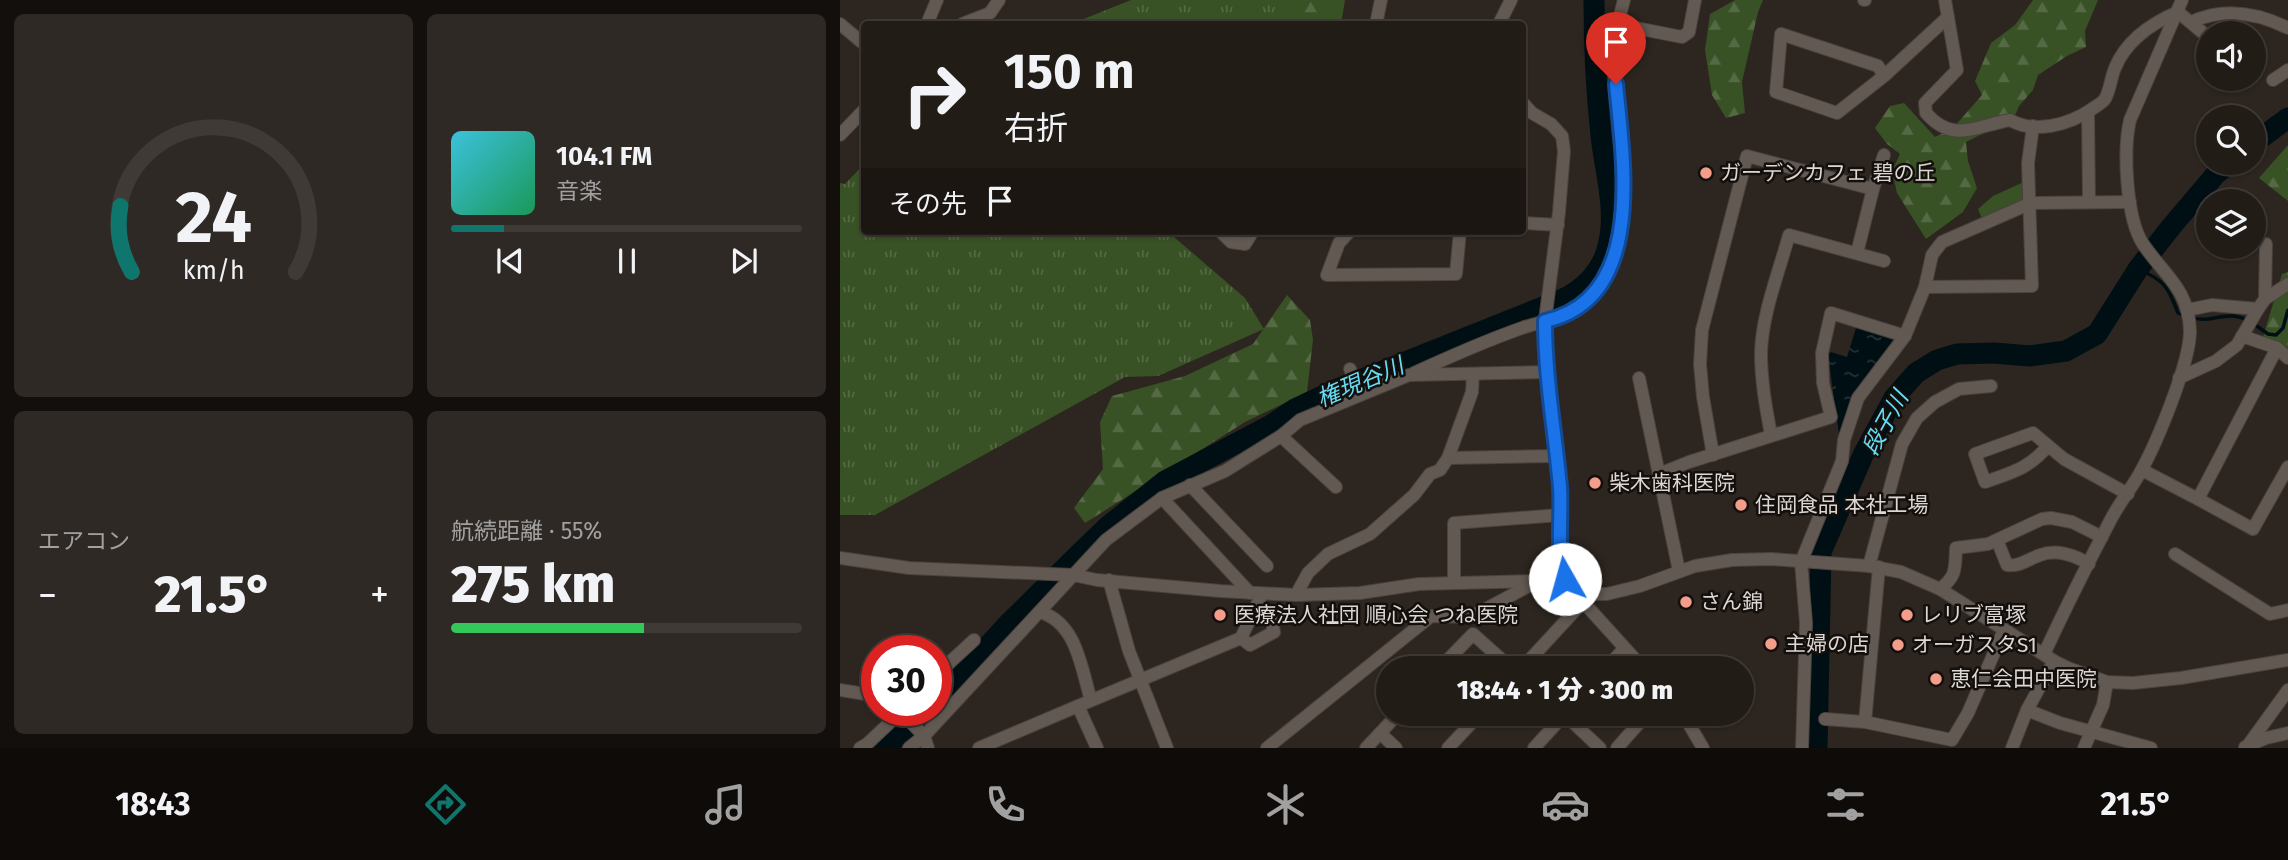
<!DOCTYPE html>
<html lang="ja">
<head>
<meta charset="utf-8">
<style>
	body { margin:0; font-family:"Fira Sans","Noto Sans JP",sans-serif; background:#2e2924; color:#f1f3f6; height:100vh; display:flex; flex-direction:column; font-size:26px; white-space:nowrap }
	* { box-sizing:border-box; margin:0 }
	p { font-size:23px; color:#a2a1a1 }
	.icon { flex:none; width:38px; height:38px; fill:none; stroke:currentColor; stroke-width:2; stroke-linecap:round; stroke-linejoin:round }
	.map { position:relative; flex:1; overflow:hidden }
	.details { display:flex; flex-direction:column; gap:14px; padding:14px; background:#130f0d; width:840px }
	.details>* { flex:none }
	.guide { position:absolute; left:21px; top:21px; width:665px; height:214px; border-radius:7px; box-shadow:0 2px 5px #0004,0 0 0 2px #3f3a36; background:#221c17; color:#f1f3f6; overflow:hidden }
	.buttons { position:absolute; left:1356px; top:21px; display:grid; gap:14px }
	.buttons a { display:grid; place-items:center; width:70px; height:70px; border-radius:50%; background:#221c17; box-shadow:0 2px 5px #0004,0 0 0 2px #3f3a36; font-size:35px }
	.speed { position:absolute; left:21px; top:635px; display:flex; gap:14px; font-size:35px; font-weight:700; text-align:center }
	.speed>* { display:grid; place-content:center; width:91px; height:91px; border-radius:50%; background:#221c17; box-shadow:0 2px 5px #0004,0 0 0 2px #3f3a36; line-height:1 }
	.speed .limit { border:10px solid #d22; background:#fff; color:#111 }
	.pin { position:absolute; display:grid; place-items:center; width:60px; height:60px; color:#fff; margin:-72px -30px; border-radius:50% 50% 50% 0; rotate:-45deg; box-shadow:0 0 7px #0007 }
	.pin .icon { rotate:45deg }
	.me { position:absolute; width:77px; margin:-38px; rotate:353deg; stroke-linejoin:round; filter:drop-shadow(0 0 5px #0008) }
	.turn { display:flex; align-items:center; gap:24px; height:147px; padding:0 28px; font-size:32px }
	.turn .icon { width:91px; height:91px; stroke-width:2.5 }
	.turn b { display:block; font-size:49px; line-height:60px }
	.then { display:flex; align-items:center; height:66px; padding:0 28px; background:#0003; gap:14px; font-size:26px }
	.big { font-size:52px; font-weight:800; line-height:1.1 }
	.details .card { flex:1; display:flex; flex-direction:column; justify-content:center; gap:10px; min-width:0; padding:0 24px; border-radius:10px; background:#2e2924 }
	.details .dial { align-items:center; gap:0 }
	.dial svg { height:182px; overflow:visible; fill:none; stroke:#3f3a36; stroke-width:7; stroke-linecap:round; text-anchor:middle }
	.dial text { fill:#f1f3f6; stroke:none }
	.song { display:flex; align-items:center; gap:21px }
	.cover { width:84px; height:84px; border-radius:10px; background:linear-gradient(135deg,hsl(190 70% 55%),hsl(150 70% 35%)) }
	.played { height:7px; border-radius:4px; background:linear-gradient(90deg,#0f766e 15%,#3f3a36 15%) }
	.keys { display:flex; justify-content:space-around; direction:ltr }
	.heat { display:flex; justify-content:space-between; align-items:center; font-size:38px; direction:ltr }
	.charge { height:10px; border-radius:5px; background:linear-gradient(90deg,#34c759 55%,#3f3a36 0) }
	.details .tiles { flex:1; display:grid; gap:14px; grid-template-columns:repeat(2,1fr) }
	.trip { position:absolute; left:536px; top:656px; width:378px; height:70px; border-radius:35px; background:#221c17; box-shadow:0 2px 5px #0004,0 0 0 2px #3f3a36; font-weight:800; line-height:70px; text-align:center }
	.tab-bar { display:flex; height:112px; justify-content:space-around; align-items:center; background:#0e0b09; color:#a2a1a1 }
	.tab-bar .icon { width:49px; height:49px }
	.tab-bar .current { color:#0f766e }
	.tab-bar b { font-size:32px; color:#f1f3f6 }
	main { display:flex; flex:1; min-height:0 }
	.map>svg:first-child { display:block }
	.grass { fill:url(#grass-tufts) }
	.forest { fill:url(#forest-firs) }
	.park { fill:#385125 }
	.water { fill:url(#water-ripples) }
	.lines { fill:none; stroke-linecap:round; stroke-linejoin:round }
	.stream { stroke:#000f14; stroke-width:3.5 }
	.river { stroke:#000f14; stroke-width:21 }
	.minor-casing { stroke:#4a423e; stroke-width:14 }
	.minor { stroke:#635953; stroke-width:12 }
	.route-casing { stroke:#114b97; stroke-width:18 }
	.route { stroke:#1a73e8; stroke-width:12 }
	.poi-dot { fill:#f49d8b; stroke:#130f0c; stroke-width:2.5 }
	.labels { text-anchor:middle; stroke-width:5; stroke-linejoin:round; paint-order:stroke }
	.poi-label { font-size:21px; fill:#ddd7d3; stroke:#130f0c; text-anchor:start }
	.water-label { font-size:23px; font-style:italic; fill:#66ddf6; stroke:#130f0c }
</style>
</head>
<body>
<main>
<section class="details">
<div class="tiles">
<div class="card dial"><svg viewBox="0 0 100 80">
<path d="M14 69A42 42 0 1 1 86 69"/>
<path d="M14 69A42 42 0 0 1 9 40" stroke="#0f766e"/>
<text x="50" y="56" font-size="32" font-weight="700">24</text>
<text x="50" y="72" font-size="11">km/h</text>
</svg></div>
<div class="card">
<div class="song"><i class="cover"></i><div><b>104.1 FM</b><p>音楽</p></div></div>
<div class="played"></div>
<div class="keys"><svg class="icon" aria-label="previous" viewBox="0 0 24 24"><path d="M18 5L8 12l10 7zM5 5v14"/></svg><svg class="icon" aria-label="pause" viewBox="0 0 24 24"><path d="M8 5v14M16 5v14"/></svg><svg class="icon" aria-label="next" viewBox="0 0 24 24"><path d="M6 5l10 7-10 7zM19 5v14"/></svg></div>
</div>
<div class="card"><p>エアコン</p>
<div class="heat"><a>−</a><b class="big">21.5°</b><a>+</a></div>
</div>
<div class="card"><p>航続距離 · 55%</p><b class="big">275 km</b><div class="charge"></div></div>
</div>
</section>
<div class="map">
<svg width="1448" height="748" viewBox="0 0 1448 748">
	<defs>
		<pattern id="grass-tufts" width="24" height="20" patternUnits="userSpaceOnUse" patternTransform="scale(1.75)"><rect width="24" height="20" fill="#385125"/><path d="M3 7l-1-3M5 7V3M7 7l1-3M15 17l-1-3M17 17v-4M19 17l1-3" fill="none" stroke="#546944"/></pattern>
		<pattern id="forest-firs" width="22" height="20" patternUnits="userSpaceOnUse" patternTransform="scale(1.75)"><rect width="22" height="20" fill="#385125"/><path d="M5 1l3.5 6h-7zM16 11l3.5 6h-7z" fill="#546944"/></pattern>
		<pattern id="water-ripples" width="26" height="14" patternUnits="userSpaceOnUse" patternTransform="scale(1.75)"><rect width="26" height="14" fill="#000f14"/><path d="M2 4q2-2 4 0t4 0M15 11q2-2 4 0t4 0" fill="none" stroke="#253135"/></pattern>
	</defs>
	<rect width="100%" height="100%" fill="#2d251f"/>
	<!-- grass -->
	<g class="grass">
		<path d="M291,0h166l-12,24h-214z"/>
		<path d="M24,164v67h303l78,67 19,31 -106,47 -33,1 -250,138h-35v-332l5,1z"/>
	</g>
	<!-- forest -->
	<g class="forest">
		<path d="M455,0h50l-4,24h-57z"/>
		<path d="M895,0h28l-5,12 -16,70 3,31 -19,5 -14,-23 -7,-45 5,-36z"/>
		<path d="M1193,0h65l-13,31 1,16 -19,9 -29,19 -5,15 -14,16 -8,19 -25,7 -20,10 2,19 9,27 -14,24 -37,27 -29,-46 -5,-22 8,-17 -13,-10 -12,-16 15,-22 14,-3 31,34 18,-9 29,-33 -7,-14 16,-38 24,-18z"/>
		<path d="M1448,145v56l-29,-23z"/>
		<path d="M1448,272v78l-25,-13 19,-63z"/>
		<path d="M447,295l23,25 3,20 -6,52 -62,30 -160,101 -11,-15 29,-39 -3,-47 12,-26 73,-20 68,-32z"/>
	</g>
	<!-- park -->
	<path class="park" d="M1186,181l-1,18 -43,20 -4,-10 15,-13z"/>
	<!-- water -->
	<path class="water" d="M1016,328l37,10 1,5 -43,54 -9,34 -3,3 -11,-79 3,-3 16,5z"/>
	<g class="lines">
		<!-- stream -->
		<g class="stream">
			<path d="M1298,269c26,11 30,17 40,44l5,2"/>
			<path d="M1351,317c18,8 34,-8 56,3"/>
			<path d="M1414,324l14,10 8,1 7,-7 5,-18"/>
		</g>
		<!-- river -->
		<g class="river">
			<path d="M1414,143l34,-25"/>
			<path d="M96,703l71,-78 70,-69 30,-29 58,-46 106,-56 24,-16 40,-19 228,-91c19,-9 36,-25 43,-46 13,-38 -1,-79 -5,-118 -5,-45 -7,-89 -7,-135"/>
			<path d="M44,748l45,-38"/>
			<path d="M977,748l4,-196 43,-99 30,-55 22,-25 21,-13 20,-6 37,-1 36,3 36,-5 31,-17 41,-65 33,-42 45,-53 14,-11"/>
		</g>
		<!-- minor casing -->
		<g class="minor-casing">
			<g id="minor">
				<path d="M1024,0h1"/>
				<path d="M1105,0l12,70 -32,33 1,10c27,31 50,13 84,7 24,14 59,5 82,-11 3,-2 10,-6 13,-10 5,-8 6,-22 10,-31 11,-27 37,-45 63,-56l30,25"/>
				<path d="M778,21l8,5 56,11 7,-5 6,-32"/>
				<path d="M1351,22c33,-15 65,-10 97,6"/>
				<path d="M0,24l24,20"/>
				<path d="M87,24l10,-24"/>
				<path d="M122,24l28,-11 9,-13"/>
				<path d="M536,24l5,-24"/>
				<path d="M659,24l12,-24"/>
				<path d="M1044,76l-47,37 -61,-21 5,-58 97,32 6,10 64,-59"/>
				<path d="M1399,79l3,3"/>
				<path d="M1433,80l15,-10"/>
				<path d="M682,102l10,11 19,11 11,12 2,15 -5,61 -14,109 2,51 13,118 1,74 4,15 11,15 67,74"/>
				<path d="M1248,112l1,90"/>
				<path d="M0,135l24,-25"/>
				<path d="M1033,189l11,-34"/>
				<path d="M682,223l36,2"/>
				<path d="M380,231l11,11 14,2 8,-13"/>
				<path d="M510,231l-11,12 -12,32 129,-1 4,-43"/>
				<path d="M1085,287l7,-32 10,-13 89,-39 99,-1"/>
				<path d="M1425,299l1,-55"/>
				<path d="M1347,310l25,-5 46,4 7,-10 23,-15"/>
				<path d="M1065,336l20,-49 107,-1 -4,-123 5,-37"/>
				<path d="M1402,336l35,12 11,10"/>
				<path d="M1437,348l-79,151 55,30 35,-62"/>
				<path d="M510,369l11,25"/>
				<path d="M574,373c35,-16 71,-32 108,-45 20,-7 42,-9 59,-22 69,-55 34,-169 33,-243 0,-21 4,-43 10,-63"/>
				<path d="M799,378l40,193"/>
				<path d="M1339,378l37,-17 21,-16 21,-36"/>
				<path d="M931,435c-5,-27 -10,-54 -10,-82 1,-39 18,-81 28,-118l95,26"/>
				<path d="M441,436l55,51"/>
				<path d="M1208,446c-20,23 -35,26 -63,36l-10,-28 58,-21 31,26 64,35"/>
				<path d="M873,455l-10,-58 -3,-33 2,-34 45,-174 126,33 -16,64"/>
				<path d="M608,458l108,-2"/>
				<path d="M1302,470l56,29"/>
				<path d="M819,474l30,-12 142,-45 -8,-34 -1,-30 9,-40 74,23 -47,62 -14,42 -2,21 -41,101 5,61 -4,125"/>
				<path d="M350,485l77,81"/>
				<path d="M322,498l88,95"/>
				<path d="M1157,540l10,25c12,2 22,-6 33,-10 16,-6 35,0 49,9"/>
				<path d="M1335,554l95,60 18,-4"/>
				<path d="M0,558l69,10 164,7 24,5 123,11 76,4 64,-2 59,-9 120,-3 18,2 19,11h31l33,-8 55,-20 37,-6 39,-1 98,7 32,6 39,17 114,72 14,7 39,14 26,1 48,-5 107,-18"/>
				<path d="M1029,566l33,-122 15,-26 18,-16 24,-13 32,-3"/>
				<path d="M1039,567l-14,155 87,18 16,-27 36,-83"/>
				<path d="M269,580l20,71 38,97"/>
				<path d="M614,582v-59l106,-8"/>
				<path d="M1100,589c17,-13 15,-21 16,-41l32,-4 54,-25 9,-1 21,4 30,15"/>
				<path d="M456,595l12,-22 20,-19 42,-20 44,-39 16,-21 10,-4 8,-12 24,-66 1,-18"/>
				<path d="M200,612c37,11 41,56 51,88"/>
				<path d="M401,638l9,7 24,-13 -2,-10 -17,-14"/>
				<path d="M76,648l1,3"/>
				<path d="M1204,654c21,-45 43,-89 66,-133 9,-18 22,-33 31,-50 16,-29 49,-108 49,-140 -1,-42 -26,-56 -47,-87 -17,-26 -20,-94 -13,-124l52,-120"/>
				<path d="M600,668l33,-34 38,34"/>
				<path d="M682,668l61,-66"/>
				<path d="M766,668l18,-19"/>
				<path d="M96,675l38,-35"/>
				<path d="M0,690l37,6"/>
				<path d="M238,706l163,-68 21,-44"/>
				<path d="M1187,710l33,13 91,25"/>
				<path d="M724,714l36,34"/>
				<path d="M843,714l20,34"/>
				<path d="M985,719l40,3"/>
				<path d="M540,733l16,15"/>
				<path d="M1405,747l21,-9 22,-5"/>
				<path d="M20,748l7,-4 34,-32 23,24 4,12"/>
				<path d="M69,748l15,-12 182,-196 56,-42 63,-27 56,-35 19,-16 109,-45 138,-3"/>
				<path d="M139,748l99,-42 19,42"/>
				<path d="M427,748l164,-132 40,1 65,-35"/>
				<path d="M526,748l32,-34"/>
				<path d="M608,748l32,-34"/>
				<path d="M694,748l31,-34"/>
				<path d="M777,748l30,-34"/>
				<path d="M1172,748l15,-38 27,-49"/>
				<path d="M1244,748l19,-43 4,-23"/>
				<path d="M1406,748l42,-58"/>
			</g>
		</g>
		<!-- minor -->
		<use href="#minor" class="minor"/>
	</g>
	<g class="lines">
		<!-- route casing -->
		<g class="route-casing">
			<path id="route" d="M725,579c-9,-30 -3,-61 -5,-92 -5,-55 -15,-110 -15,-166 102,-22 78,-161 71,-237"/>
		</g>
		<!-- route -->
		<use href="#route" class="route"/>
	</g>
	<!-- markers -->
	<g class="poi-dot">
		<circle cx="866" cy="173" r="7"/>
		<circle cx="755" cy="483" r="7"/>
		<circle cx="901" cy="505" r="7"/>
		<circle cx="846" cy="602" r="7"/>
		<circle cx="380" cy="615" r="7"/>
		<circle cx="1067" cy="615" r="7"/>
		<circle cx="931" cy="644" r="7"/>
		<circle cx="1058" cy="645" r="7"/>
		<circle cx="1096" cy="679" r="7"/>
	</g>
	<g class="labels">
		<!-- poi labels -->
		<g class="poi-label">
			<text x="880" y="180">ガーデンカフェ 碧の丘</text>
			<text x="769" y="490">柴木歯科医院</text>
			<text x="915" y="512">住岡食品 本社工場</text>
			<text x="860" y="609">さん錦</text>
			<text x="394" y="622">医療法人社団 順心会 つね医院</text>
			<text x="1081" y="622">レリブ富塚</text>
			<text x="945" y="651">主婦の店</text>
			<text x="1072" y="652">オーガスタS1</text>
			<text x="1110" y="686">恵仁会田中医院</text>
		</g>
		<!-- water labels -->
		<g class="water-label">
			<text transform="translate(520 382) rotate(-23)" y="8">権現谷川</text>
			<text transform="translate(1045 423) rotate(-61)" y="8">段子川</text>
		</g>
	</g>
</svg>
<div class="buttons">
<a><svg class="icon" aria-label="sound" viewBox="0 0 24 24"><path d="M4 9h4l5-4v14l-5-4H4zM17 9q2 3 0 6"/></svg></a>
<a><svg class="icon" aria-label="search" viewBox="0 0 24 24"><circle cx="10" cy="10" r="6"/><path d="M15 15l6 6"/></svg></a>
<a><svg class="icon" aria-label="layers" viewBox="0 0 24 24"><path d="M12 4l9 5-9 5-9-5zM3 14l9 5 9-5"/></svg></a>
</div>
<div class="speed"><div class="limit">30</div></div>
<div class="pin" style="left:776px;top:84px;background:#d93025"><svg class="icon" aria-label="arrive" viewBox="0 0 24 24"><path d="M6 21V4h12l-3 4 3 4H6"/></svg></div>
<svg class="me" style="left:725px;top:579px" viewBox="-20 -20 40 40"><circle r="19" fill="#fff"/><path d="M0-13L10 11 0 6-10 11z" fill="#1a73e8"/></svg>
<div class="trip">18:44 · 1 分 · 300 m</div>
<div class="guide">
<div class="turn"><svg class="icon" aria-label="right" viewBox="0 0 24 24"><path d="M7 20v-9h11M14 6l5 5-5 5"/></svg><div><b>150 m</b>右折</div></div>
<div class="then">その先<svg class="icon" aria-label="arrive" viewBox="0 0 24 24"><path d="M6 21V4h12l-3 4 3 4H6"/></svg></div>
</div>
</div>
</main>
<nav class="tab-bar">
<b>18:43</b>
<svg class="icon current" aria-label="directions" viewBox="0 0 24 24"><path d="M12 3l9 9-9 9-9-9zM9 14v-3h6M13 9l2 2-2 2"/></svg>
<svg class="icon" aria-label="music" viewBox="0 0 24 24"><path d="M9 18V5l10-2v13"/><circle cx="6" cy="18" r="3"/><circle cx="16" cy="16" r="3"/></svg>
<svg class="icon" aria-label="phone" viewBox="0 0 24 24"><path d="M5 4h4l2 5-3 2q2 4 5 5l2-3 5 2v4C11 20 4 13 5 4z"/></svg>
<svg class="icon" aria-label="climate" viewBox="0 0 24 24"><path d="M12 3v18M4 7l16 10M4 17L20 7"/></svg>
<svg class="icon" aria-label="car" viewBox="0 0 24 24"><path d="M5 17H2v-5l4-1 3-4h7l3 4 3 1v5h-3M9 17h6M6 11h13"/><circle cx="7" cy="17" r="2"/><circle cx="17" cy="17" r="2"/></svg>
<svg class="icon" aria-label="filters" viewBox="0 0 24 24"><path d="M4 7h16M4 17h16"/><circle cx="9" cy="7" r="2"/><circle cx="15" cy="17" r="2"/></svg>
<b>21.5°</b>
</nav>
</body>
</html>
